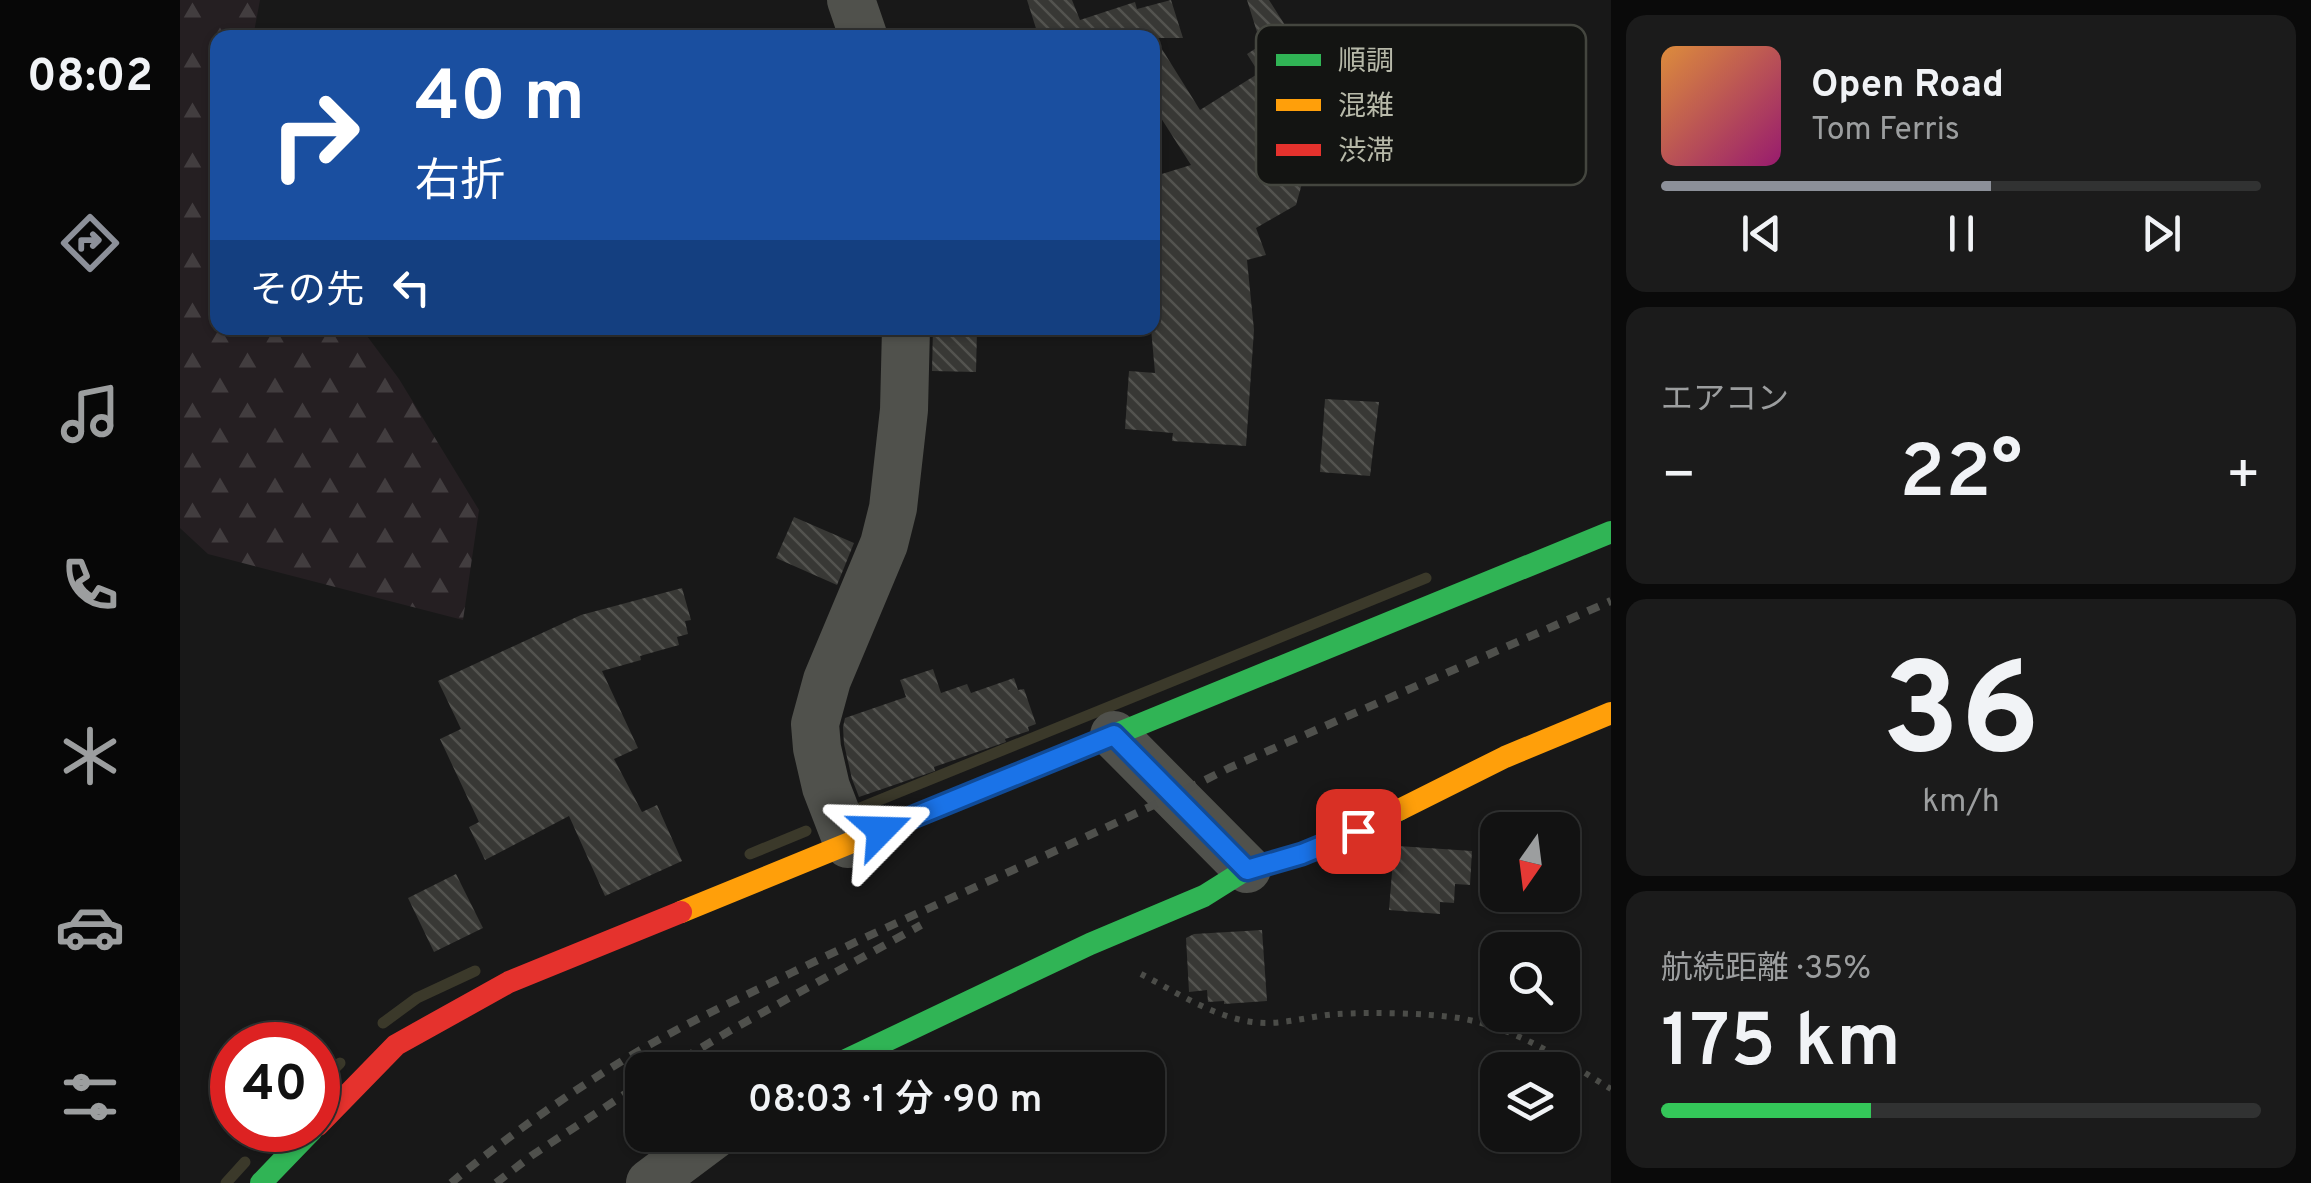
<!DOCTYPE html>
<html lang="ja">
<head>
<meta charset="utf-8">
<style>
	body { margin:0; font-family:Overpass,"Noto Sans JP",sans-serif; background:#1b1b1b; color:#f1f3f6; height:100vh; display:flex; flex-direction:column; font-size:38px; white-space:nowrap }
	* { box-sizing:border-box; margin:0 }
	p { font-size:32px; color:#9c9e9f }
	.icon { flex:none; width:55px; height:55px; fill:none; stroke:currentColor; stroke-width:2; stroke-linecap:round; stroke-linejoin:round }
	.map { position:relative; flex:1; overflow:hidden }
	.details { display:flex; flex-direction:column; gap:15px; padding:15px; background:#0a0a0a; width:700px }
	.details>* { flex:none }
	.guide { position:absolute; left:30px; top:30px; width:950px; height:305px; border-radius:20px; box-shadow:0 2px 8px #0004,0 0 0 2px #313232; background:#1a4fa0; color:#fff; overflow:hidden }
	.needle { width:65px; rotate:194deg }
	.controls { position:absolute; left:1300px; top:812px; display:grid; gap:20px }
	.controls a { display:grid; place-items:center; width:100px; height:100px; border-radius:20px; background:#121212; box-shadow:0 2px 8px #0004,0 0 0 2px #313232; font-size:50px }
	.speed { position:absolute; left:30px; top:1022px; display:flex; gap:20px; font-size:50px; font-weight:700; text-align:center }
	.speed>* { display:grid; place-content:center; width:130px; height:130px; border-radius:50%; background:#121212; box-shadow:0 2px 8px #0004,0 0 0 2px #313232; line-height:1 }
	.speed .limit { border:15px solid #d22; background:#fff; color:#111 }
	.pin { position:absolute; display:grid; place-items:center; width:85px; height:85px; color:#fff; margin:-42px; border-radius:20px; box-shadow:0 5px 15px #0006 }
	.me { position:absolute; width:110px; margin:-55px; rotate:68deg; stroke-linejoin:round; filter:drop-shadow(0 0 8px #0008) }
	.turn { display:flex; align-items:center; gap:35px; height:210px; padding:0 40px; font-size:45px }
	.turn .icon { width:130px; height:130px; stroke-width:2.5 }
	.turn b { display:block; font-size:70px; line-height:85px }
	.then { display:flex; align-items:center; height:95px; padding:0 40px; background:#0003; gap:20px; font-size:38px }
	.big { font-size:75px; font-weight:600; line-height:1.1 }
	.details .tile { flex:1; display:flex; flex-direction:column; justify-content:center; gap:15px; min-width:0; padding:0 35px; border-radius:20px; background:#1b1b1b }
	.details .dial { align-items:center; gap:0 }
	.dial b { font-size:130px; line-height:1 }
	.song { display:flex; align-items:center; gap:30px }
	.cover { width:120px; height:120px; border-radius:15px; background:linear-gradient(135deg,hsl(30 70% 55%),hsl(320 70% 35%)) }
	.played { height:10px; border-radius:5px; background:linear-gradient(90deg,#8c9099 55%,#313232 55%) }
	.keys { display:flex; justify-content:space-around; direction:ltr }
	.heat { display:flex; justify-content:space-between; align-items:center; font-size:55px; direction:ltr }
	.charge { height:15px; border-radius:8px; background:linear-gradient(90deg,#34c759 35%,#313232 0) }
	.trip { position:absolute; left:445px; top:1052px; width:540px; height:100px; border-radius:20px; background:#121212; box-shadow:0 2px 8px #0004,0 0 0 2px #313232; font-weight:600; line-height:100px; text-align:center }
	main { display:flex; flex:1; min-height:0 }
	.tab-bar { display:flex; flex-direction:column; width:180px; justify-content:space-around; align-items:center; background:#070707; color:#9c9e9f }
	.tab-bar .icon { width:70px; height:70px }
	.tab-bar .on { color:#8c9099 }
	.tab-bar b { font-size:45px; color:#f1f3f6 }
	.map>svg:first-child { display:block }
	.forest { fill:url(#forest-firs) }
	.lines { fill:none; stroke-linecap:round; stroke-linejoin:round }
	.stream { stroke:#3b392a; stroke-width:11 }
	.building { fill:url(#building-back-hatch) }
	.path { stroke:#4b4c48; stroke-width:6; stroke-dasharray:5 8; stroke-linecap:butt }
	.street { stroke:#50514c; stroke-width:48 }
	.fast { stroke:#30b455; stroke-width:22 }
	.slow { stroke:#ff9f0a; stroke-width:22 }
	.jam { stroke:#e5322d; stroke-width:22 }
	.rail { stroke:#4f504c; stroke-width:8; stroke-dasharray:12 10; stroke-linecap:butt }
	.route-casing { stroke:#114b97; stroke-width:25 }
	.route { stroke:#1a73e8; stroke-width:18 }
	.key { fill:#131412; stroke:#44463f; stroke-width:2.5 }
	.key-label { font-size:28px; fill:#b7b9a9 }
</style>
</head>
<body>
<main>
<nav class="tab-bar">
<b>08:02</b>
<svg class="icon on" aria-label="directions" viewBox="0 0 24 24"><path d="M12 3l9 9-9 9-9-9zM9 14v-3h6M13 9l2 2-2 2"/></svg>
<svg class="icon" aria-label="music" viewBox="0 0 24 24"><path d="M9 18V5l10-2v13"/><circle cx="6" cy="18" r="3"/><circle cx="16" cy="16" r="3"/></svg>
<svg class="icon" aria-label="phone" viewBox="0 0 24 24"><path d="M5 4h4l2 5-3 2q2 4 5 5l2-3 5 2v4C11 20 4 13 5 4z"/></svg>
<svg class="icon" aria-label="climate" viewBox="0 0 24 24"><path d="M12 3v18M4 7l16 10M4 17L20 7"/></svg>
<svg class="icon" aria-label="car" viewBox="0 0 24 24"><path d="M5 17H2v-5l4-1 3-4h7l3 4 3 1v5h-3M9 17h6M6 11h13"/><circle cx="7" cy="17" r="2"/><circle cx="17" cy="17" r="2"/></svg>
<svg class="icon" aria-label="filters" viewBox="0 0 24 24"><path d="M4 7h16M4 17h16"/><circle cx="9" cy="7" r="2"/><circle cx="15" cy="17" r="2"/></svg>
</nav>
<div class="map">
<svg width="1431" height="1183" viewBox="0 0 1431 1183">
	<defs>
		<pattern id="forest-firs" width="22" height="20" patternUnits="userSpaceOnUse" patternTransform="scale(2.5)"><rect width="22" height="20" fill="#251f22"/><path d="M5 1l3.5 6h-7zM16 11l3.5 6h-7z" fill="#423d3f"/></pattern>
		<pattern id="building-back-hatch" width="6" height="6" patternUnits="userSpaceOnUse" patternTransform="scale(2.5)"><rect width="6" height="6" fill="#383835"/><path d="M-1 5l2 2M0 0l6 6M5-1l2 2" fill="none" stroke="#53534f"/></pattern>
	</defs>
	<rect width="100%" height="100%" fill="#181818"/>
	<!-- forest -->
	<path class="forest" d="M0,0h80l-7,37 -35,1v290h143l38,51 80,131 -16,110 -255,-66 -28,-26z"/>
	<g class="lines">
		<!-- stream -->
		<g class="stream">
			<path d="M670,812l576,-234"/>
			<path d="M570,854l56,-23"/>
			<path d="M203,1023l34,-25 58,-27"/>
			<path d="M138,1085l22,-22"/>
			<path d="M46,1183l19,-21"/>
		</g>
	</g>
	<!-- building -->
	<g class="building">
		<path d="M847,0h45l8,20 55,-18 2,7 34,-9 12,38h-28l45,72 59,-37 -12,-19 14,-9 -14,-45h22l66,104 -47,32 20,26 -12,43 -40,23 10,27 -19,5 7,70 -8,116 -74,-5 1,-8 -48,-4 4,-58 26,2 -4,-45h1v-151l39,-12 -39,-61v-66h-113z"/>
		<path d="M753,328l44,2 -1,42 -44,-1z"/>
		<path d="M1145,399l54,3 -9,74 -50,-4z"/>
		<path d="M614,517l60,26 -17,42 -61,-27z"/>
		<path d="M502,588l9,32 -6,1 3,13 -11,3 2,8 -39,11 1,4 -39,11 36,77 -24,11 28,53 15,-7 25,56 -77,35 -36,-80 -84,44 -16,-33 10,-5 -39,-83 21,-10 -23,-48 143,-66z"/>
		<path d="M753,669l8,24 26,-9 4,9 43,-15 4,12 6,-1 12,35 -8,3 1,4 -24,8 1,3 -72,25 1,4 -76,26 -7,-18 -8,-35 -1,-17 2,-9 61,-21 -6,-17z"/>
		<path d="M1218,846l74,5 -2,34 -15,-1 -1,19 -14,-1v12l-51,-4 5,-63z"/>
		<path d="M276,874l27,54 -49,24 -26,-54z"/>
		<path d="M1082,930l5,71 -43,3v-3l-16,1 -1,-12 -18,2 -3,-54 8,-4z"/>
	</g>
	<g class="lines">
		<!-- path -->
		<path class="path" d="M961,974c35,18 72,43 112,48 28,4 56,-6 84,-8 34,-2 88,-1 122,4 58,10 103,41 152,71"/>
		<!-- street -->
		<g class="street">
			<path d="M671,0l13,38"/>
			<path d="M934,735l133,134"/>
			<path d="M668,844l-22,-57 -9,-39 -2,-24 12,-44 57,-136 9,-36 11,-98 2,-82"/>
			<path d="M470,1183l64,-48"/>
		</g>
		<!-- fast -->
		<g class="fast">
			<path d="M792,793l639,-261"/>
			<path d="M645,1070l265,-126 114,-48 43,-27 54,-15 56,-23 42,-21"/>
			<path d="M81,1183l51,-53"/>
		</g>
		<!-- slow -->
		<g class="slow">
			<path d="M1219,810l106,-53 106,-44"/>
			<path d="M501,912l291,-119"/>
		</g>
		<!-- jam -->
		<path class="jam" d="M138,1125l78,-80 113,-63 172,-70"/>
		<!-- rail -->
		<g class="rail">
			<path d="M484,1070l67,-40 190,-105"/>
			<path d="M271,1183c59,-49 132,-100 198,-138 46,-26 95,-49 142,-72 145,-71 294,-132 438,-205l382,-167"/>
			<path d="M316,1183l35,-27 111,-73"/>
		</g>
	</g>
	<g class="lines">
		<!-- route casing -->
		<g class="route-casing">
			<path id="route" d="M701,830l233,-95 133,135 55,-16 56,-23"/>
		</g>
		<!-- route -->
		<use href="#route" class="route"/>
	</g>
	<!-- legend -->
	<rect x="1076" y="25" width="330" height="160" rx="15" class="key"/>
	<rect x="1096" y="54" width="45" height="12" fill="#30b455"/>
	<rect x="1096" y="99" width="45" height="12" fill="#ff9f0a"/>
	<rect x="1096" y="144" width="45" height="12" fill="#e5322d"/>
	<g class="key-label">
		<text x="1158" y="70">順調</text>
		<text x="1158" y="115">混雑</text>
		<text x="1158" y="160">渋滞</text>
	</g>
</svg>
<div class="controls">
<a><svg class="needle" viewBox="-14 -14 28 28"><path d="M0-13l5 13h-10z" fill="#e53935"/><path d="M0 13l5-13h-10z" fill="#9c9e9f"/></svg></a>
<a><svg class="icon" aria-label="search" viewBox="0 0 24 24"><circle cx="10" cy="10" r="6"/><path d="M15 15l6 6"/></svg></a>
<a><svg class="icon" aria-label="layers" viewBox="0 0 24 24"><path d="M12 4l9 5-9 5-9-5zM3 14l9 5 9-5"/></svg></a>
</div>
<div class="speed"><div class="limit">40</div></div>
<div class="pin" style="left:1178px;top:831px;background:#d93025"><svg class="icon" aria-label="arrive" viewBox="0 0 24 24"><path d="M6 21V4h12l-3 4 3 4H6"/></svg></div>
<svg class="me" style="left:701px;top:830px" viewBox="-20 -20 40 40"><path d="M0-17L14 15 0 8-14 15z" fill="#1a73e8" stroke="#fff" stroke-width="4"/></svg>
<div class="trip">08:03 · 1 分 · 90 m</div>
<div class="guide">
<div class="turn"><svg class="icon" aria-label="right" viewBox="0 0 24 24"><path d="M7 20v-9h11M14 6l5 5-5 5"/></svg><div><b>40 m</b>右折</div></div>
<div class="then">その先<svg class="icon" aria-label="left" viewBox="0 0 24 24"><path d="M17 20v-9H6M10 6l-5 5 5 5"/></svg></div>
</div>
</div>
<section class="details">
<div class="tile">
<div class="song"><i class="cover"></i><div><b>Open Road</b><p>Tom Ferris</p></div></div>
<div class="played"></div>
<div class="keys"><svg class="icon" aria-label="previous" viewBox="0 0 24 24"><path d="M18 5L8 12l10 7zM5 5v14"/></svg><svg class="icon" aria-label="pause" viewBox="0 0 24 24"><path d="M8 5v14M16 5v14"/></svg><svg class="icon" aria-label="next" viewBox="0 0 24 24"><path d="M6 5l10 7-10 7zM19 5v14"/></svg></div>
</div>
<div class="tile"><p>エアコン</p>
<div class="heat"><a>−</a><b class="big">22°</b><a>+</a></div>
</div>
<div class="tile dial"><b>36</b><p>km/h</p></div>
<div class="tile"><p>航続距離 · 35%</p><b class="big">175 km</b><div class="charge"></div></div>
</section>
</main>
</body>
</html>
